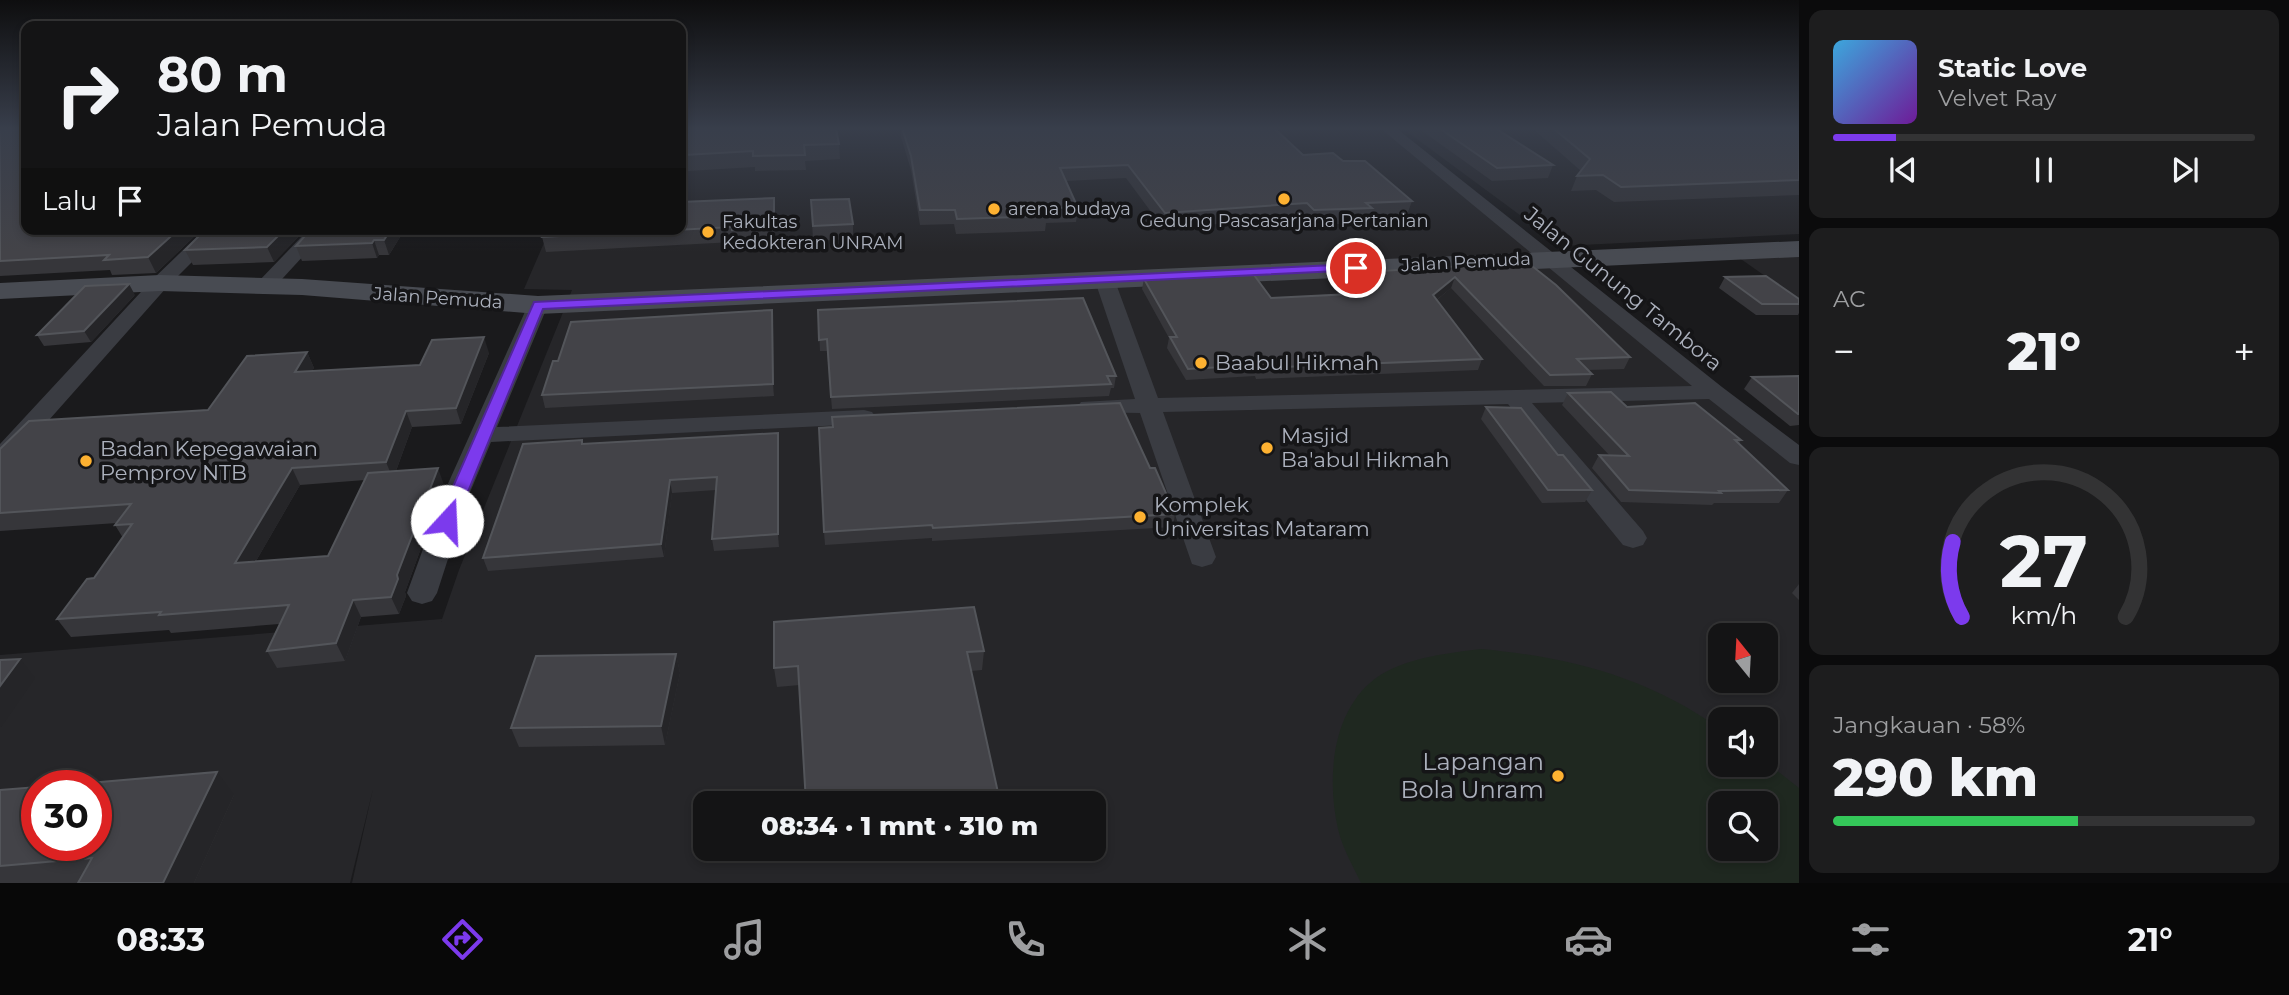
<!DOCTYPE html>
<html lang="id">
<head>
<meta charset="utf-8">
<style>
	body { margin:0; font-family:Montserrat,sans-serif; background:#1d1d1e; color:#f1f3f6; height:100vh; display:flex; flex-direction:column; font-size:26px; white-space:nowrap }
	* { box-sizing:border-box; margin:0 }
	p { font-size:23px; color:#9d9ea0 }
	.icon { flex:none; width:38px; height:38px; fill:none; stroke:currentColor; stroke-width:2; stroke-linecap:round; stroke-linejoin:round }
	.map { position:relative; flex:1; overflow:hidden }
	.side { display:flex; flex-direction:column; gap:10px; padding:10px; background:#0b0b0c; width:490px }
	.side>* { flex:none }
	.hud { position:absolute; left:21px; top:21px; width:665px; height:214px; border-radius:14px; box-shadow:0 4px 10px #0003,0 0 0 2px #333334; background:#141415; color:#f1f3f6; overflow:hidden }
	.needle { width:46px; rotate:342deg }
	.buttons { position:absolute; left:1708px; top:623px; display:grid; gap:14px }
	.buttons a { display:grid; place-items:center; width:70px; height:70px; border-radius:14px; background:#141415; box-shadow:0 4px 10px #0003,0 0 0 2px #333334; font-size:35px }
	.speed { position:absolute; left:21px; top:770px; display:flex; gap:14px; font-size:35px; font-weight:700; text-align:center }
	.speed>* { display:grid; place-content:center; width:91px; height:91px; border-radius:50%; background:#141415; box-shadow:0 4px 10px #0003,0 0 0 2px #333334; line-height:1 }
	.speed .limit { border:10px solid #d22; background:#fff; color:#111 }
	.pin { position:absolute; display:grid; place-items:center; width:60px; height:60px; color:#fff; margin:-30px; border:4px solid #fff; border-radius:50%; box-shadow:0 2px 7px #0007 }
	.me { position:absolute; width:77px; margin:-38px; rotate:20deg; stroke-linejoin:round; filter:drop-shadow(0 0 5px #0008) }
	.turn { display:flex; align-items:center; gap:24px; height:147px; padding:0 21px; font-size:32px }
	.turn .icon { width:91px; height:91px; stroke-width:2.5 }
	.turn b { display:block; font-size:49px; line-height:60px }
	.then { display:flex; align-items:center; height:66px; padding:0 21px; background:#0003; gap:14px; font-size:26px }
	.big { font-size:52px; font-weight:800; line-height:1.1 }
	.side .widget { flex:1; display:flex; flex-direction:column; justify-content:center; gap:10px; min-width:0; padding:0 24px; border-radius:14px; background:#1d1d1e }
	.side .dial { align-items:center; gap:0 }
	.dial svg { height:182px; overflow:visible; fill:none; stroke:#333334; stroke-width:7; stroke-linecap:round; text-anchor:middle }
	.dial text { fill:#f1f3f6; stroke:none }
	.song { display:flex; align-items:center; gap:21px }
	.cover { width:84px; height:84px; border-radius:10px; background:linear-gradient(135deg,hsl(200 70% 55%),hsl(280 70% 35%)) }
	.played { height:7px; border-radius:4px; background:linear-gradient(90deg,#7c3aed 15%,#333334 15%) }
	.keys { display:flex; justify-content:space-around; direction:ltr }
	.heat { display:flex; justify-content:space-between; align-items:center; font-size:38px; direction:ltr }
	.charge { height:10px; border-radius:5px; background:linear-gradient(90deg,#34c759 58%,#333334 0) }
	.trip { position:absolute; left:693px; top:791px; width:413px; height:70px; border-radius:14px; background:#141415; box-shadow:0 4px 10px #0003,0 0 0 2px #333334; font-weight:800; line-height:70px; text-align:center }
	.dock { display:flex; height:112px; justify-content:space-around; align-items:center; background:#080808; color:#9d9ea0 }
	.dock .icon { width:49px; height:49px }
	.dock .on { color:#7c3aed }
	.dock b { font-size:32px; color:#f1f3f6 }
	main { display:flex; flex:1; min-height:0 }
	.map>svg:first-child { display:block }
	.built { fill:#262629; fill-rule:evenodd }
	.green { fill:#1f2820; fill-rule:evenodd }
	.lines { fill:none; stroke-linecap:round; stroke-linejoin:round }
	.street { fill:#3a3c42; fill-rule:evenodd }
	.secondary { fill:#484b52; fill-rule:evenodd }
	.wall { fill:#36363a; fill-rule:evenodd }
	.shaded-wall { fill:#252528 }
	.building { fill:#434348; stroke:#53555a; stroke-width:2 }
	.route { fill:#7c3aed; stroke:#51269a; stroke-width:2 }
	.poi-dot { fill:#fdb131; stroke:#151517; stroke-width:2.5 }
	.labels { text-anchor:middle; stroke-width:7; stroke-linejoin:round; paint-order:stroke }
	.far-poi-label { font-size:18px; fill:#acb1bd; stroke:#151517; text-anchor:start }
	.far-street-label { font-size:18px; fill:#acb1bd; stroke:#151517 }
	.street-label { font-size:21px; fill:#acb1bd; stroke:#151517 }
	.poi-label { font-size:21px; fill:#acb1bd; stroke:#151517; text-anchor:start }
	.near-poi-label { font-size:24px; fill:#acb1bd; stroke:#151517; text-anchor:end }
</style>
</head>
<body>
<main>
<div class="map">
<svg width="1799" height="883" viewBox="0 0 1799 883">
	<rect width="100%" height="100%" fill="#1a1a1c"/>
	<!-- built -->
	<g class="built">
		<path d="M681,128h702l416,337v418h-1447l21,-94 -23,94h-350v-228l442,-36 -1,3 18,-52 113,-280 -48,-1 26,-60h131zM1720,635h46v46h-46zM1720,719h46v46h-46zM37,786h59v59h-59zM705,803h389v46h-389zM1720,803h46v46h-46z"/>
		<path d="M1402,128h288l109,56v50l-237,12z"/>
		<path d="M1799,256v44l-61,-43z"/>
	</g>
	<!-- green -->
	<path class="green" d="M1481,649c87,8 167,28 239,80v36h46v-3l33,26v95h-438c-8,-17 -19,-36 -23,-54 -12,-53 -6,-124 44,-155 29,-17 67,-21 99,-25zM1720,803h46v46h-46z"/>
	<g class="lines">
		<!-- street -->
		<g class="street">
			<path d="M1380,128h16l326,259 77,58v20l-9,-2 -81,-64 -177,4 111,128 4,7 -4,7 -10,3 -10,-3 -115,-141 -345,8 53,145 -4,7 -10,3 -10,-3 -52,-151 -59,-1 -4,-5 4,-5 54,-3 -40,-118 3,-4h14l3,4 43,117 534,-12z"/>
			<path d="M205,229h20l-58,58 -158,178 -9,2v-23l153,-165z"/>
			<path d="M309,229h19l-57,62h-14l-3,-4 3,-4z"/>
			<path d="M538,299l7,2 3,4 -51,122 367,-17 8,2 4,5 -4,5 -8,2 -373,18 -23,55 -31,96 -5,8 -10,3 -10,-3 -5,-8 35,-96 86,-192 3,-4z"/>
		</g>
		<!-- secondary -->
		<path class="secondary" d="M1799,241v16l-1261,57 -236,-19 -142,-4 -160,8v-16l160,-8 142,4 236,17z"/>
	</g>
	<!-- wall -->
	<g class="wall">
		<path d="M0,128l26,101h176l-46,44 -44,2 -2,-5 -110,6z"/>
		<path d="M689,128l150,16 1,15 -35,2 1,9 -51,1v-4l-67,4 -3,-16z"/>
		<path d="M901,128h373l29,27 40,6 69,40 -5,14 -38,2 -2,6 -57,2 -7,-7 -140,10 -37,-50 -60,3 12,27 -2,14 -30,1 -1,8 -89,3 -2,-10 -34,1 -9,-55 -10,-33z"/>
		<path d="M1418,128h77l58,37 -5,13 -56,3z"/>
		<path d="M1532,128h267v67l-185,7 -18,-12 -25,1 6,-15 4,-5z"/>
		<path d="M774,198l1,14v31l-41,2v-3l-188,10 -4,-15z"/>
		<path d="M811,200l42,24v15l-40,2z"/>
		<path d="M206,229h100l-32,33 -81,3 -8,-15z"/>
		<path d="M405,229l-16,26h-10l-2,3 -75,3 -6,-15z"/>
		<path d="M1527,262l103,95 -6,12 -36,1 4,4 -6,12h-42l-93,-98 -14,12 45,59 -4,11 -222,9 -1,-3 -69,4 -19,-32 2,-10 -27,-49 2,-10 127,19 68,-3 -9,-11 3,-10z"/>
		<path d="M1725,277l74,22v14l-1,2h-42l-37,-27z"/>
		<path d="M135,295l-44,47 -47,4 -7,-11z"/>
		<path d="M818,310l298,66 -2,12h-3l-2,8 -277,13 -5,-58h-7z"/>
		<path d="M773,321l1,75 -229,12 -3,-13 16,-34z"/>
		<path d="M307,352l7,16 -2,3 108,-6 69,-12 -28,71 -49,3 -16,44 48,14 -39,107 1,4 -7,18 -38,3 -16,44 -68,7 -10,-17 12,-27 -108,9 -2,-3 -98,7 -14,-18 37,-41 29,-40 -8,-13 2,-2 -117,8v-82l208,-39zM365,480l-37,76 -72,5 44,-76z"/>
		<path d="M1799,376v49l-9,1 -46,-37 8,-12z"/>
		<path d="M1568,393l59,14 114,33 -2,4 49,46 -9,13h-65l-2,2 -91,-3 -29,-34 7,-13 11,1 -48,-51z"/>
		<path d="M1486,407l72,48 34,35 -7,12 -43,1 -61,-84z"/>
		<path d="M582,440l1,3 196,3v101l-65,4 -2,-12 4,-49 -44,3 -8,64 -176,14 -5,-13z"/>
		<path d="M1150,468l25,46 -2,13 -241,14v-3l-107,7 -1,-13z"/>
		<path d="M1799,584v16l-7,-7z"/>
		<path d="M984,651l-2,19 -11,1 28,126 -1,6h-192l-6,-118 -23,2 -3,-19z"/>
		<path d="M676,654l4,19 -15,72 -146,2 -8,-19z"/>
		<path d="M0,790l234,5 -40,88h-194z"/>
	</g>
	<!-- shaded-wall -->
	<g class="shaded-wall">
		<path d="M774,198l1,14v31l-1,-15z"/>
		<path d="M179,229h23l-46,44 -8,-16z"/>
		<path d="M285,229h21l-32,33 -7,-15z"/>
		<path d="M391,229h14l-16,26 -5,-15z"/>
		<path d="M374,240l5,15 -2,3 -5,-15z"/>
		<path d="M1455,277l-4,11 -22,18 4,-11z"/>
		<path d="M129,284l6,11 -44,47 -7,-11z"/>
		<path d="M772,310l1,11 1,75 -1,-12z"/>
		<path d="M484,337l5,16 -28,71 -5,-16z"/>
		<path d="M307,352l7,16 -12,20 -7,-16z"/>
		<path d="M406,411l6,16 -19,52 -7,-17z"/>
		<path d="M778,433l1,13v101l-1,-13z"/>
		<path d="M292,468l8,17 -55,95 -10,-17z"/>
		<path d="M438,468l6,17 -39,107 1,4 -7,18 -8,-17 6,-22z"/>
		<path d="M670,480l2,13 -8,64 -3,-13z"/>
		<path d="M353,600l8,17 -16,44 -9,-18z"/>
		<path d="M676,654l4,19 -15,72 -4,-19z"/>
		<path d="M20,659l15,19 -34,49 -1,-1v-40z"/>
		<path d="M217,772l17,23 -40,88h-31z"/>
	</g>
	<!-- building -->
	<g class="building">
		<path d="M0,128h26v101h153l-31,28 -44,3 5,-5 -109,6z"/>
		<path d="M689,128h147l3,16 -35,1 1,10 -52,1v-5l-68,4z"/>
		<path d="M902,128h372l29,27 30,-2 10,8h22l47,40 -46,2 6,5 -58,2 -7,-7 -142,10 -37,-48 -68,3 18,40h-34l2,8 -89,3 -2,-9h-35l-9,-54z"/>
		<path d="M1439,128h56l58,37 -56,3z"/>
		<path d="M1553,128h246v52l-178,7 -18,-12 -26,1 13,-17z"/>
		<path d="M774,198v30l-42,2v-3l-190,10 3,-8h136v-27z"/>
		<path d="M849,199l4,25 -40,2 -2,-26z"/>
		<path d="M206,229h79l-18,18 -82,3z"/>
		<path d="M311,229h80l-7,11h-10l-2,3 -76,3z"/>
		<path d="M1527,262l29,23 74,72 -53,2 15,15 -42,1 -95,-98 -22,18 49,64 -222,9 -2,-3 -70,4 -18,-32h7l-33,-58 110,-4 17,23 80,-4 -18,-20z"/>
		<path d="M1766,276l33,23v5h-37l-37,-27z"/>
		<path d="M129,284l-45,47 -47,4 48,-49z"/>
		<path d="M1083,298l33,78h-9l4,8 -280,13 -4,-58 -8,1 -1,-30z"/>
		<path d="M772,310l1,74 -231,11 11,-34h5l13,-39z"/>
		<path d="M484,337l-28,71 -50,3 -20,51 -94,6 -57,95 93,-7 40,-83 70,-5 -41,107 1,4 -7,18 -38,3 -17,43 -69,8 22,-46 -130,10 2,-3 -104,7 30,-40 7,-1 38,-54 -17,1 16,-21 -131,9v-64l29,-28 179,-11 39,-54 60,-4 -12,20 125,-7 12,-25z"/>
		<path d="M1799,376v38h-1l-46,-37z"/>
		<path d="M1611,392l16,15 68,-4 46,37h-6l53,50 -69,1 2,2 -92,-3 -30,-35 30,1 -61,-63z"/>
		<path d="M1120,403l30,65h5l20,46 -242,14 -1,-3 -108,7 -5,-104 14,-1 -1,-10z"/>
		<path d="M1486,407l35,1 37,47h5l29,35h-44z"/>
		<path d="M778,433v101l-66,5 5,-62 -47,3 -9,64 -178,14 40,-114 59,-4v4z"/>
		<path d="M974,607l10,44 -17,1 32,145 -58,6h-135l-8,-137 -24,2v-46z"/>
		<path d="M676,654l-15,72 -150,2 25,-72z"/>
		<path d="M20,659l-20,27v-26z"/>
		<path d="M217,772l-54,111h-85l14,-25 -92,8v-76l37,-3v58h59v-59h-42z"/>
	</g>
	<!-- sky -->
	<linearGradient id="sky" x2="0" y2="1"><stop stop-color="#0e0e0f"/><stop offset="0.51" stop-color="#383e4b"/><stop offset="1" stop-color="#383e4b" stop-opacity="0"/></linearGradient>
	<rect width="1799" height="252" fill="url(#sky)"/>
	<!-- route -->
	<path class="route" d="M1356,264l6,4 -2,2 -817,39 -87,212 -9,6 -9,-6 96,-219z"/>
	<!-- markers -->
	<g class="poi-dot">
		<circle cx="1284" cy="199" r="7"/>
		<circle cx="994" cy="209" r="7"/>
		<circle cx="708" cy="232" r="7"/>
		<circle cx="1201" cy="363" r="7"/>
		<circle cx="1267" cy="448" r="7"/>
		<circle cx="86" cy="461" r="7"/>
		<circle cx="1140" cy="517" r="7"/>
		<circle cx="1558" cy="776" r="7"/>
	</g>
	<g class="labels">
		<!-- far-poi labels -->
		<g class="far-poi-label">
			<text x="1008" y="215">arena budaya</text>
			<text x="1284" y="227" text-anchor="middle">Gedung Pascasarjana Pertanian</text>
			<text x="722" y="228">Fakultas<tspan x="722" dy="21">Kedokteran UNRAM</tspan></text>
		</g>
		<!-- far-street labels -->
		<g class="far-street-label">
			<text transform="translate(1466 262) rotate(-3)" y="6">Jalan Pemuda</text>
			<text transform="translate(438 298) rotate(4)" y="6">Jalan Pemuda</text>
		</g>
		<!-- street labels -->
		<g class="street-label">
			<text transform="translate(1623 289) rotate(39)" y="7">Jalan Gunung Tambora</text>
		</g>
		<!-- poi labels -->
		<g class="poi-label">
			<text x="1215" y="370">Baabul Hikmah</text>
			<text x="1281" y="443">Masjid<tspan x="1281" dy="24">Ba'abul Hikmah</tspan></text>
			<text x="100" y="456">Badan Kepegawaian<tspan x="100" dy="24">Pemprov NTB</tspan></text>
			<text x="1154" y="512">Komplek<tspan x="1154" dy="24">Universitas Mataram</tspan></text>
		</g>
		<!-- near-poi labels -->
		<g class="near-poi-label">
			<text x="1544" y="770">Lapangan<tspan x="1544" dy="28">Bola Unram</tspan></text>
		</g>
	</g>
</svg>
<div class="buttons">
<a><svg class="needle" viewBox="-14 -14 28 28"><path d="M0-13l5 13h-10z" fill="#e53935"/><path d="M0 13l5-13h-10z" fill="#9d9ea0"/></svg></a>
<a><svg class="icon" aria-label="sound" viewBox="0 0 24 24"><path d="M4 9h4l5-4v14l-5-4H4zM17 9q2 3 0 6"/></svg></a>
<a><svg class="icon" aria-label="search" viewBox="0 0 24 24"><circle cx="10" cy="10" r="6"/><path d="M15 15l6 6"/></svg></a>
</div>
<div class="speed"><div class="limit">30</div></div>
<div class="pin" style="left:1356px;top:268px;background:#d93025"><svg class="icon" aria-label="arrive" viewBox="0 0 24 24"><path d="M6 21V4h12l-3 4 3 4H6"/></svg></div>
<svg class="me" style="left:447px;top:521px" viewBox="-20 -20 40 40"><circle r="19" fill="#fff"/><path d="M0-13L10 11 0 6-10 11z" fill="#7c3aed"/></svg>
<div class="trip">08:34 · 1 mnt · 310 m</div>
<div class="hud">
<div class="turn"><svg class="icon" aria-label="right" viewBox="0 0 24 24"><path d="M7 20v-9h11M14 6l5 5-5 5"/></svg><div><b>80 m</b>Jalan Pemuda</div></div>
<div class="then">Lalu<svg class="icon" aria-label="arrive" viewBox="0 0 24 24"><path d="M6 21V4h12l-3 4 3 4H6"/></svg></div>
</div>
</div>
<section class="side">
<div class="widget">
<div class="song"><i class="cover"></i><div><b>Static Love</b><p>Velvet Ray</p></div></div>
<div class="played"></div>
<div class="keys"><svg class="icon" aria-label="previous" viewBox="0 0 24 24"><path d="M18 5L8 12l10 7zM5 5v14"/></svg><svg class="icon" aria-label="pause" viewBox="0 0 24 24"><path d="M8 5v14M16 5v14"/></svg><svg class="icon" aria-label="next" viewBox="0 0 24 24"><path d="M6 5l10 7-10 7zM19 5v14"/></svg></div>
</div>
<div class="widget"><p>AC</p>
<div class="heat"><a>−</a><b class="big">21°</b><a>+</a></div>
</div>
<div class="widget dial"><svg viewBox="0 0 100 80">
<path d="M14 69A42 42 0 1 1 86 69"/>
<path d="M14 69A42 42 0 0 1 10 36" stroke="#7c3aed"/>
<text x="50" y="56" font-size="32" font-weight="700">27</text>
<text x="50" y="72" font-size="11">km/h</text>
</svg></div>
<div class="widget"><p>Jangkauan · 58%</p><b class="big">290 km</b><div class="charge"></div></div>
</section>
</main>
<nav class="dock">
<b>08:33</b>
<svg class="icon on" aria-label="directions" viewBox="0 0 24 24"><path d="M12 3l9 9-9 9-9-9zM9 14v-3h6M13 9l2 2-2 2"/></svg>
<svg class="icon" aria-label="music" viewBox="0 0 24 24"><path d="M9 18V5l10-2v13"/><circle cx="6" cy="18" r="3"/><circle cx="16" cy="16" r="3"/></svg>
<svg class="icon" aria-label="phone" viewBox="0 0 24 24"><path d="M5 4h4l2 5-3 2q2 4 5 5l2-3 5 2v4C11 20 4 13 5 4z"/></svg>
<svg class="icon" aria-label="climate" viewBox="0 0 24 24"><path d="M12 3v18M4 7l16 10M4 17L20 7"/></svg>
<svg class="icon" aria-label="car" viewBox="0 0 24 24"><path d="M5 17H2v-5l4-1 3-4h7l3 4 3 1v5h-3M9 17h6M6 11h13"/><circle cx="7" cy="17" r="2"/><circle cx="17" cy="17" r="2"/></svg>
<svg class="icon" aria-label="filters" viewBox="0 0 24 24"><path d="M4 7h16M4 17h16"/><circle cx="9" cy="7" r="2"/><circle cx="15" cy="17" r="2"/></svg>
<b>21°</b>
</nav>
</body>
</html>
